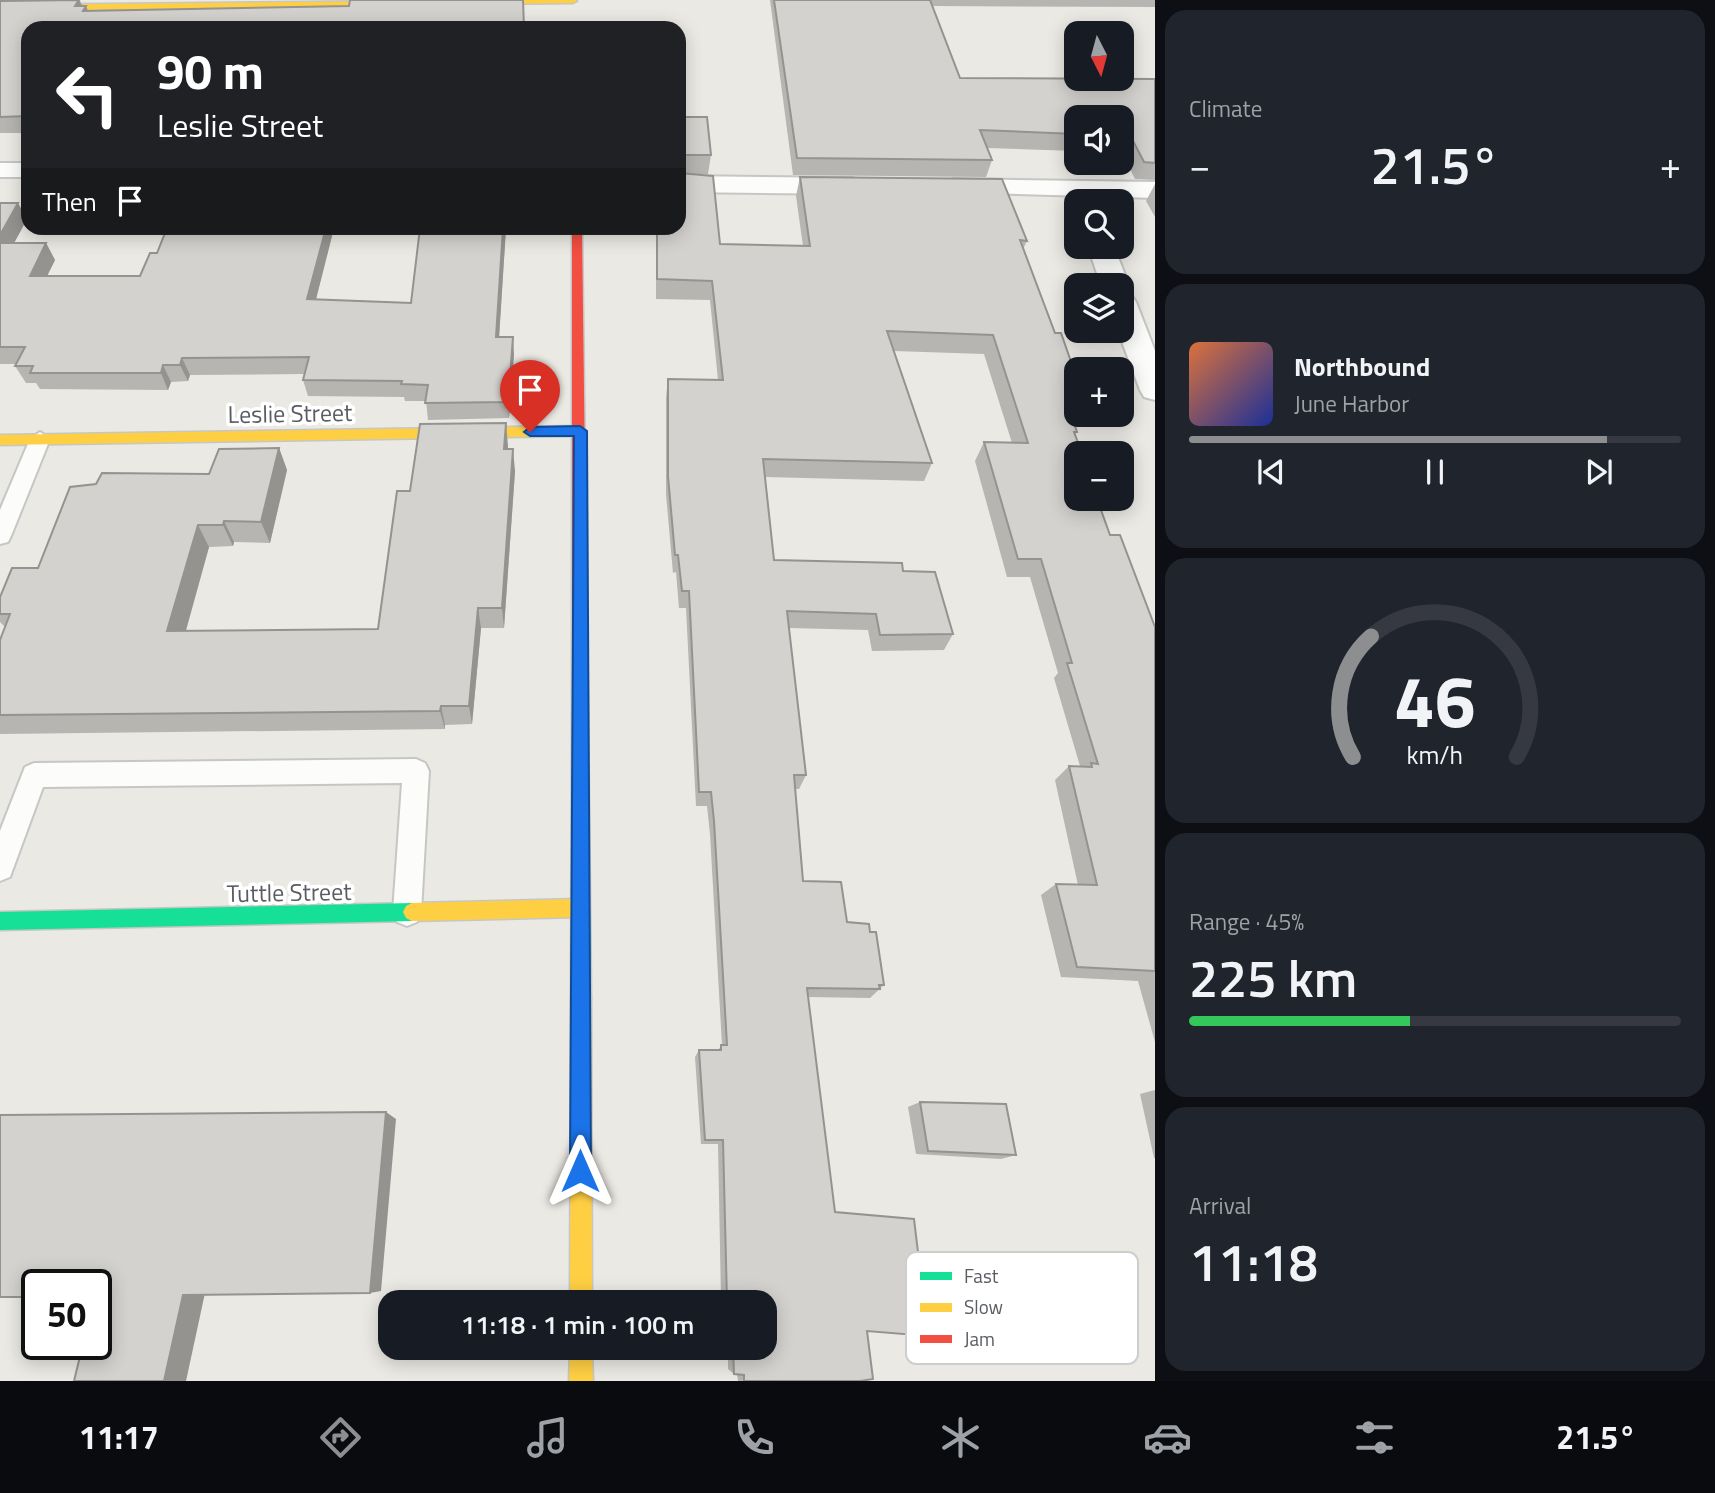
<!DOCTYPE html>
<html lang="en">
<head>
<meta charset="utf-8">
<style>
	body { margin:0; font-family:"Titillium Web",sans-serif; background:#20242c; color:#f1f3f6; height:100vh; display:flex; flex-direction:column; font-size:26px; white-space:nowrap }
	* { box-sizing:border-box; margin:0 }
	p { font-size:23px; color:#9ea1a6 }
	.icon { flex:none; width:38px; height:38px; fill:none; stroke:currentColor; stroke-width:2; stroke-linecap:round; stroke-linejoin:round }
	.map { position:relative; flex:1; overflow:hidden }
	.panel { display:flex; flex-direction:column; gap:10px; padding:10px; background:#0d0f14; width:560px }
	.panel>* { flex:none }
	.hud { position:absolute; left:21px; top:21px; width:665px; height:214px; border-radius:21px; box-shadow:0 4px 18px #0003; background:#202124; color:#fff; overflow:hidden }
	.needle { width:46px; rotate:174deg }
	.controls { position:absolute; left:1064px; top:21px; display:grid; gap:14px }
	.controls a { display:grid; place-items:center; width:70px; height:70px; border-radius:14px; background:#171b24; box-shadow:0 4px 18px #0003; font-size:35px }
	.speed { position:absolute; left:21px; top:1269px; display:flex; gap:14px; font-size:35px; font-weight:700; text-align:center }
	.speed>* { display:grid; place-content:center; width:91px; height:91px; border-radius:50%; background:#171b24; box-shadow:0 4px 18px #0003; line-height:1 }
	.speed .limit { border:4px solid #111; border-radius:10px; background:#fff; color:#111 }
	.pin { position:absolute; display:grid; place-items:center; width:60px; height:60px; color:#fff; margin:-72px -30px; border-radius:50% 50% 50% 0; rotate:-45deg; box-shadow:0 0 7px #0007 }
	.pin .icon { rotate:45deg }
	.me { position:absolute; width:77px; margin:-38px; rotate:0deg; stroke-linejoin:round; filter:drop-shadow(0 0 5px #0008) }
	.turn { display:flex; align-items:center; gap:24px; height:147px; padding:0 21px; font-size:32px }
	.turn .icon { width:91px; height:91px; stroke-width:2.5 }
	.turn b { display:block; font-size:49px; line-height:60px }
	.then { display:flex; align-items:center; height:66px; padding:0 21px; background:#0003; gap:14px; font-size:26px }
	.big { font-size:52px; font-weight:600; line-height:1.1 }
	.panel .card { flex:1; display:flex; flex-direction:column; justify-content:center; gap:10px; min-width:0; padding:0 24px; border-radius:21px; background:#20242c }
	.panel .dial { align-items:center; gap:0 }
	.dial svg { height:182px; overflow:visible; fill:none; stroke:#363941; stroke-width:7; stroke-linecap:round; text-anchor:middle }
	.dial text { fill:#f1f3f6; stroke:none }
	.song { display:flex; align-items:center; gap:21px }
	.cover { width:84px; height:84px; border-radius:10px; background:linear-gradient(135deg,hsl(20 70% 55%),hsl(230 70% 35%)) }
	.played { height:7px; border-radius:4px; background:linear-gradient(90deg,#8c8e8f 85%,#363941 85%) }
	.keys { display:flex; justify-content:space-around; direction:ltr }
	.heat { display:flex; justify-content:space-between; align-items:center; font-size:38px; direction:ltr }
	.charge { height:10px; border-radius:5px; background:linear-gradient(90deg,#34c759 45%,#363941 0) }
	.trip { position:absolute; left:378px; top:1290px; width:399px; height:70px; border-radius:21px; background:#171b24; box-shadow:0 4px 18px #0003; font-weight:600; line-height:70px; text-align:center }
	.menu { display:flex; height:112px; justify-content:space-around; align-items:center; background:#090b0e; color:#9ea1a6 }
	.menu .icon { width:49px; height:49px }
	.menu .current { color:#8c8e8f }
	.menu b { font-size:32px; color:#f1f3f6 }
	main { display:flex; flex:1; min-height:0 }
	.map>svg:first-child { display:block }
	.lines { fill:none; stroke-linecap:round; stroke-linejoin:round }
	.lane-casing { stroke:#c6c6c4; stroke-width:4 }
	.street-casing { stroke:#c6c6c4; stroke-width:4 }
	.fast-casing { stroke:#c6c7c5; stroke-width:3 }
	.slow-casing { stroke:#c6c7c5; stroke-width:3 }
	.jam-casing { stroke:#c6c7c5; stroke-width:3 }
	.lane { fill:#fcfcfb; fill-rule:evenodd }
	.street { fill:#fcfcfb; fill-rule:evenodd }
	.fast { fill:#16e098; fill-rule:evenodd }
	.slow { fill:#ffcf43; fill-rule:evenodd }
	.jam { fill:#f24e42; fill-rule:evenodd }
	.wall { fill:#b6b5b1 }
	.shaded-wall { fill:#949390 }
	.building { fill:#d4d2ce; stroke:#949390; stroke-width:2 }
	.route { fill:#1a73e8; stroke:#114b97; stroke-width:2 }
	.labels { text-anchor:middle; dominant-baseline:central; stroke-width:7; stroke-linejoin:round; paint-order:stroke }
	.street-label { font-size:24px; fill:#595d62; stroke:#fff }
	.key { fill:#fff; stroke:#cdced0; stroke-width:2 }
	.key-label { font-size:19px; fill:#595d62 }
</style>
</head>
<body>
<main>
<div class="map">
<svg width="1155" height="1381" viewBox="0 0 1155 1381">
	<rect width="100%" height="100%" fill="#eae9e3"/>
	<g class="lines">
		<g class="lane-casing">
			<g id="lane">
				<path d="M40 432 50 439 11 536 8 542 0 544V510L30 439Z"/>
				<path d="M416 759 425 763 429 771 421 912 417 922 407 926 397 922 393 912 402 783 43 787 10 877 0 881V831L25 767 34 763Z"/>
			</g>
		</g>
		<g class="street-casing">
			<g id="street">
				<rect x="0" y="163" width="28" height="14"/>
				<path d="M679 176 852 178 861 181 865 186 861 191 852 194 679 192Z"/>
				<path d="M954 179 1155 182V198L945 192 941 187 945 182Z"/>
				<path d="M1088 247H1114L1129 285 1125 291 1122 292V285H1101Z"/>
				<path d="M1122 293 1132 296 1136 302 1155 351V400L1144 397 1140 390 1118 331H1122Z"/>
			</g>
		</g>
		<g class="fast-casing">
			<g id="fast">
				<path d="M580 708 586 710 588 715 591 999 588 1006 581 1009 574 1006 571 999 572 715 574 710Z"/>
				<path d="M412 903 418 906 421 912 418 918 412 921 0 930V912Z"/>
			</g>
		</g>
		<g class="slow-casing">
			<g id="slow">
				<path d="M469 0H576L577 1 573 3 471 4 467 2Z"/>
				<path d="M403 1 404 3 400 5 0 11V5Z"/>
				<path d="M580 426 586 431 580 436 0 445V435Z"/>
				<path d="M579 899 585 902 588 908 585 914 579 917 412 921 406 918 403 912 406 906 412 903Z"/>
				<path d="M581 989 588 992 591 999 592 1302H570L571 999 574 992Z"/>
				<path d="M570 1348H592L593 1381H569Z"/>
			</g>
		</g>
		<g class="jam-casing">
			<path id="jam" d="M572 228H582L588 715 586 720 580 722 574 720 572 715Z"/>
		</g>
		<use href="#lane" class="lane"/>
		<use href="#street" class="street"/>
		<use href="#fast" class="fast"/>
		<use href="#slow" class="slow"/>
		<use href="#jam" class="jam"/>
	</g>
	<g class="wall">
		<path d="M80 0 82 6H86L88 11 349 6 523 0 28 28V133H0V1Z"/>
		<path d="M770 0H1155V7L932 6 960 78 1155 79V180L1135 179 1122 153V117H1076V151L987 148 992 160 986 177 793 175Z"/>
		<path d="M679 117 711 155 708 174H691L720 244 803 246 796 196 800 177 1027 241 1023 249 1076 415H1080L1074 423 1077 432 1075 435 1110 535 1155 627V1042L1138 981 1061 977 1041 895 1056 884 1078 885 1055 780 1069 766H1080L1054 678 1058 673 1030 577H1007L975 461 984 442 1012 443 984 354 894 351 932 463 924 481 765 477 774 560 903 571 953 634 944 650 872 651 868 630 789 628 806 775 799 789H795L803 881 847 922 870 932 884 985 870 998 808 997 835 1212 867 1331 860 1381H738L737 1374H734L728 1369V1348H765V1302H726V1301L721 1299 718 1144H701L695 1057 699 1050H718L722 1045 710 834 707 806H696L686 608H679L676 572 673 573 666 494V397L668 379 718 380 710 300 656 299V228H679Z"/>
		<path d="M1155 184V217L1146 201Z"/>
		<path d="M0 203 27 219 14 243H46L55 260 47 276H140L157 253 334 228 316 299 411 303 506 228 499 337 514 354 509 418 428 420 426 401H405L404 397 308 396 303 380 305 374 190 375 188 381 171 382 168 390 40 389 36 383H26L15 366 17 364H0Z"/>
		<path d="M508 446 507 449 515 471 504 628H481L472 724 445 725V729L0 734V640L5 627 0 622V597L38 568 209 474 279 448 287 470 270 543 234 542 233 546 209 547 186 631 378 629 410 491Z"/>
		<path d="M1155 1090V1158H1154L1140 1094Z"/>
		<path d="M920 1102 1016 1155 1001 1159 916 1154 908 1107Z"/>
	</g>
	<g class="shaded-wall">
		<path d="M79 0 84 10 86 6 92 22 75 6Z"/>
		<path d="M18 203 27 219 5 260 0 251V235Z"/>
		<path d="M326 228H334L312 315 307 299Z"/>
		<path d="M503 228H506L498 354 496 337Z"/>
		<path d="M46 243 55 260 39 292 30 276Z"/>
		<path d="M513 337 514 354 509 418 508 402Z"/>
		<path d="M182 358 190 375 188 381 180 365Z"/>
		<path d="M163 365 171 382 168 390 161 373Z"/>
		<path d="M1076 406V415H1080L1075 423 1059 426 1069 408Z"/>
		<path d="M506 423 508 446 506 471 504 449Z"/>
		<path d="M279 448 287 470 270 543 261 522Z"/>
		<path d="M513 449 515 471 504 628 502 608Z"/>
		<path d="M224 521 234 542 233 546 223 525Z"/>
		<path d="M198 525 209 547 180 651 167 631Z"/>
		<path d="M478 608 481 628 472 724 469 706Z"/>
		<path d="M441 706 445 725V729L440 711Z"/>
		<path d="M386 1112 396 1119 381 1291 370 1293Z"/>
		<path d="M205 1293 186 1381H164L183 1295Z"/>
	</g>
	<g class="building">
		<path d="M79 0 75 6H86L83 11 349 6 350 0H523L524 28H28V116L0 117V1Z"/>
		<path d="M774 0H930L960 78 1155 79V163L1144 162 1130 135H1122V117H1076V134L980 130 992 160 797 158Z"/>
		<path d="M679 117H707L711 155H679Z"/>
		<path d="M679 173 713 176 720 244 810 246 800 177 1002 179 1027 241 1020 240 1055 333H1061L1076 376V406L1069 408 1077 432H1074L1082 453H1076V499H1097L1110 535H1120L1155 627V971L1077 967 1056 884 1097 885 1069 766 1092 767 1091 763 1098 764 1067 663H1072L1041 559H1018L984 442 1028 443 993 335 887 331 932 463 763 459 774 560 902 563 903 571 935 572 953 634 880 635 876 614 787 611 806 775H794L803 881 841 882 847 922 869 924 870 932H876L884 985H879L880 989 807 988 835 1212 914 1219 928 1336 867 1331 873 1379 860 1381H744V1375L734 1374 733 1348H765V1302L727 1301 723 1140H705L699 1050H721V1045H727L714 821 711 792H699L689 591H682L678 555H675L668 476V379L723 380 712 281 657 279V228H679Z"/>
		<path d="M0 203H18L0 235Z"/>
		<path d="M167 228H326L307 299 411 303 420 228H503L496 337H513L508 402 425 403 428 385 401 384 402 381 303 380 309 357 182 358 180 365H163L161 373H30L33 366H15L25 347H0V243H46L30 276H140L150 253H157Z"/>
		<path d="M506 423 504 449H513L502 608H478L469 706H441L440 711 0 715V640L10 614H0V597L12 568H38L70 487 96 484 102 473 209 474 219 449 279 448 261 522 224 521 223 525H198L167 631 378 629 397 491H410L420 424Z"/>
		<path d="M920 1102 1006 1104 1016 1155 928 1151Z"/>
		<path d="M386 1112 370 1293 183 1295 164 1381H74L83 1344H96V1284H37V1297H0V1115Z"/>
	</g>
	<path class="route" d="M580 426 587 431 591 1171 588 1178 580 1181 573 1178 570 1171 574 436H530L524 432 530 427Z"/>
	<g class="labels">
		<g class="street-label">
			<text transform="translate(290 413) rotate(-1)">Leslie Street</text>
			<text transform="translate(289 892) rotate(-1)">Tuttle Street</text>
		</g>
	</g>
	<rect x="906" y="1252" width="232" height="112" rx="10" class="key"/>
	<rect x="920" y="1272" width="32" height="8" fill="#16e098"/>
	<rect x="920" y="1303" width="32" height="9" fill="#ffcf43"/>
	<rect x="920" y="1335" width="32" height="8" fill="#f24e42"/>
	<g class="key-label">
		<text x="964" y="1283">Fast</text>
		<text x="964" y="1314">Slow</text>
		<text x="964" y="1346">Jam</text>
	</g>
</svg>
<div class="controls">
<a><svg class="needle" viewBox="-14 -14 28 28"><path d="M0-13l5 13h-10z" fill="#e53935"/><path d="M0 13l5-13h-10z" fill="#9ea1a6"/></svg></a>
<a><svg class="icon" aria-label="sound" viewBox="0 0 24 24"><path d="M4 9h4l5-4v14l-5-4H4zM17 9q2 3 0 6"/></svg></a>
<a><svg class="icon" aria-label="search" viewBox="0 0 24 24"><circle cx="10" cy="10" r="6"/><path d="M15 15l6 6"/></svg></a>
<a><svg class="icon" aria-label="layers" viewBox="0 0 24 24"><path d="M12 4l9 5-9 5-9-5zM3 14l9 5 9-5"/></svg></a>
<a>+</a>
<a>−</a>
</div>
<div class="speed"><div class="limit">50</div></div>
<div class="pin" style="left:530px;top:432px;background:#d93025"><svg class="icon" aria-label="arrive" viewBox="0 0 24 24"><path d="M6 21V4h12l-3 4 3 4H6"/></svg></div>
<svg class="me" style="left:580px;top:1171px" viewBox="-20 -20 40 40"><path d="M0-17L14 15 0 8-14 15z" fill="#1a73e8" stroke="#fff" stroke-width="4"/></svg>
<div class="trip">11:18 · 1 min · 100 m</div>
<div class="hud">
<div class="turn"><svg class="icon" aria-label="left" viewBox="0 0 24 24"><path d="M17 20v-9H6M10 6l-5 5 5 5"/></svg><div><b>90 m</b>Leslie Street</div></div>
<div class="then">Then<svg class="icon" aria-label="arrive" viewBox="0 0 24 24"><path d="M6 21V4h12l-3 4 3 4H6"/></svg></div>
</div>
</div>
<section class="panel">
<div class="card"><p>Climate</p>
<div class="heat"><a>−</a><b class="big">21.5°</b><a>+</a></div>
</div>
<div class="card">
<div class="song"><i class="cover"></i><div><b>Northbound</b><p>June Harbor</p></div></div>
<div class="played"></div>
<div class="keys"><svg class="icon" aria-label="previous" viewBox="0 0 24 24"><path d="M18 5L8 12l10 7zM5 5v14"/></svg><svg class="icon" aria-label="pause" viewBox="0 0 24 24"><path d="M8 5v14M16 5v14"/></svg><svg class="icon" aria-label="next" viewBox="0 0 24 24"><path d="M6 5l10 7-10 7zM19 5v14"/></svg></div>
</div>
<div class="card dial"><svg viewBox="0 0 100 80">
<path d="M14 69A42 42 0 1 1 86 69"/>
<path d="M14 69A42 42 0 0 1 22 16" stroke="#8c8e8f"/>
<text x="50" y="56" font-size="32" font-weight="700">46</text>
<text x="50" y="72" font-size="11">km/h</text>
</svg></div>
<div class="card"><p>Range · 45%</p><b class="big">225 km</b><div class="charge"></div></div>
<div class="card"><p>Arrival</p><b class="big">11:18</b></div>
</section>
</main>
<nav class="menu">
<b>11:17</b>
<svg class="icon current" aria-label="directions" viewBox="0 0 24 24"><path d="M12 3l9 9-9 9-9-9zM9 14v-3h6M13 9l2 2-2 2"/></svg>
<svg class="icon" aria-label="music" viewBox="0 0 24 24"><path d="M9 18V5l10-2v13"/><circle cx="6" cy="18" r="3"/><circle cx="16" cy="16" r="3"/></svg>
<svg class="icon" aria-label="phone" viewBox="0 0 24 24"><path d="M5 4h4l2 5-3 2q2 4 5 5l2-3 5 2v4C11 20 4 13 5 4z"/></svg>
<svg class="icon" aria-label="climate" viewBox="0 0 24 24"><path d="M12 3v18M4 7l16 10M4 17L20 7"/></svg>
<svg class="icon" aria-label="car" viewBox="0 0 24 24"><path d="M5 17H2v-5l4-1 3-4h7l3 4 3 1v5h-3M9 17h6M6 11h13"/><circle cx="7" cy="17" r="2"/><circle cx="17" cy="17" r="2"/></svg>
<svg class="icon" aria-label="filters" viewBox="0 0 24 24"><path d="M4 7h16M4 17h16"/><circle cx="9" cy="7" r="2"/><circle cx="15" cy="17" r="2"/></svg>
<b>21.5°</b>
</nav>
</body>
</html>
